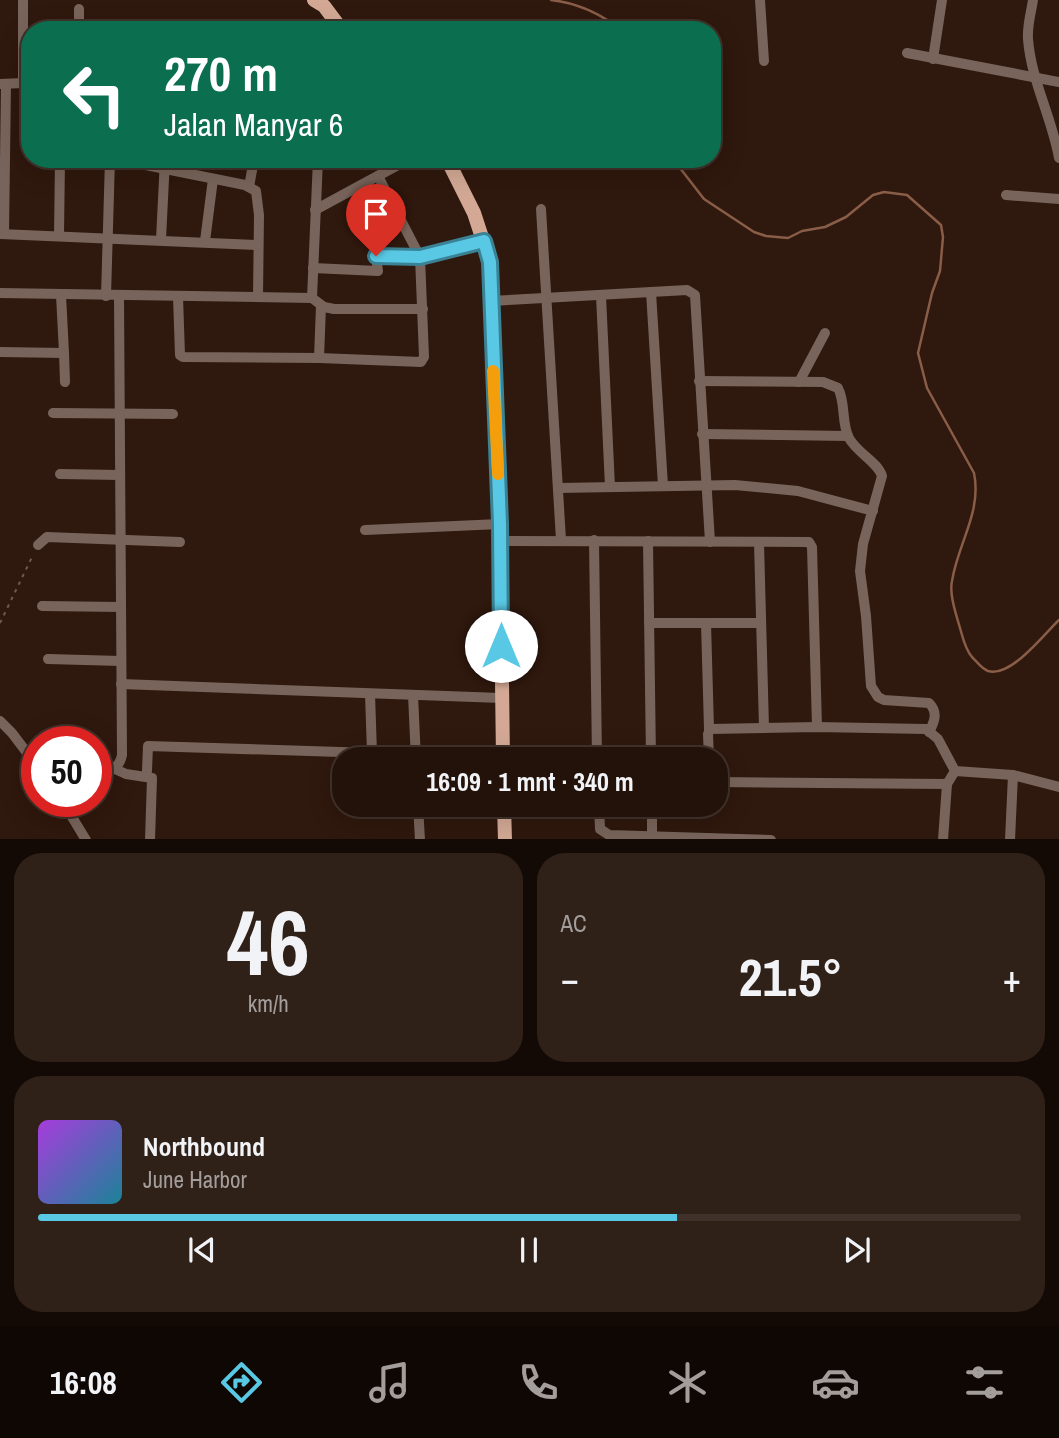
<!DOCTYPE html>
<html lang="id">
<head>
<meta charset="utf-8">
<style>
	body { margin:0; font-family:"Archivo Narrow",sans-serif; background:#2f2018; color:#f1f3f6; height:100vh; display:flex; flex-direction:column; font-size:26px; white-space:nowrap }
	* { box-sizing:border-box; margin:0 }
	p { font-size:23px; color:#a39e9c }
	.icon { flex:none; width:38px; height:38px; fill:none; stroke:currentColor; stroke-width:2; stroke-linecap:round; stroke-linejoin:round }
	.map { position:relative; height:839px; overflow:hidden }
	.details { display:flex; flex-direction:column; gap:14px; padding:14px; background:#130a06; flex:1 }
	.details>* { flex:none }
	.guide { position:absolute; left:21px; top:21px; width:700px; height:147px; border-radius:28px; box-shadow:0 7px 28px #0002,0 0 0 2px #40322b; background:#0b6e4f; color:#fff; overflow:hidden }
	.speed { position:absolute; left:21px; top:726px; display:flex; gap:14px; font-size:35px; font-weight:700; text-align:center }
	.speed>* { display:grid; place-content:center; width:91px; height:91px; border-radius:50%; background:#23120a; box-shadow:0 7px 28px #0002,0 0 0 2px #40322b; line-height:1 }
	.speed .limit { border:10px solid #d22; background:#fff; color:#111 }
	.pin { position:absolute; display:grid; place-items:center; width:60px; height:60px; color:#fff; margin:-72px -30px; border-radius:50% 50% 50% 0; rotate:-45deg; box-shadow:0 0 7px #0007 }
	.pin .icon { rotate:45deg }
	.me { position:absolute; width:77px; margin:-38px; rotate:0deg; stroke-linejoin:round; filter:drop-shadow(0 0 5px #0008) }
	.turn { display:flex; align-items:center; gap:24px; height:147px; padding:0 28px; font-size:32px }
	.turn .icon { width:91px; height:91px; stroke-width:2.5 }
	.turn b { display:block; font-size:49px; line-height:60px }
	.big { font-size:52px; font-weight:800; line-height:1.1 }
	.details .widget { flex:1; display:flex; flex-direction:column; justify-content:center; gap:10px; min-width:0; padding:0 24px; border-radius:28px; background:#2f2018 }
	.details .dial { align-items:center; gap:0 }
	.dial b { font-size:91px; line-height:1 }
	.song { display:flex; align-items:center; gap:21px }
	.cover { width:84px; height:84px; border-radius:10px; background:linear-gradient(135deg,hsl(280 70% 55%),hsl(190 70% 35%)) }
	.played { height:7px; border-radius:4px; background:linear-gradient(90deg,#59c8e4 65%,#40322b 65%) }
	.keys { display:flex; justify-content:space-around; direction:ltr }
	.heat { display:flex; justify-content:space-between; align-items:center; font-size:38px; direction:ltr }
	.details .tiles { flex:1; display:grid; gap:14px; grid-template-columns:1fr 1fr }
	.widget:last-child { grid-column:span 2 }
	.trip { position:absolute; left:332px; top:747px; width:396px; height:70px; border-radius:28px; background:#23120a; box-shadow:0 7px 28px #0002,0 0 0 2px #40322b; font-weight:800; line-height:70px; text-align:center }
	.dock { display:flex; height:112px; justify-content:space-around; align-items:center; background:#0e0704; color:#a39e9c }
	.dock .icon { width:49px; height:49px }
	.dock .current { color:#59c8e4 }
	.dock b { font-size:32px; color:#f1f3f6 }
	.map>svg:first-child { display:block }
	.lines { fill:none; stroke-linecap:round; stroke-linejoin:round }
	.stream { stroke:#895d47; stroke-width:2.5 }
	.path { stroke:#6f5950; stroke-width:2; stroke-dasharray:3.5 5; stroke-linecap:butt }
	.minor { stroke:#78645a; stroke-width:10 }
	.major { stroke:#d3a995; stroke-width:14 }
	.route-casing { stroke:#3a8294; stroke-width:18 }
	.route { stroke:#59c8e4; stroke-width:12 }
	.slow { stroke:#f59e0b; stroke-width:12 }
</style>
</head>
<body>
<div class="map">
<svg width="1059" height="840" viewBox="0 0 1059 840">
	<rect width="100%" height="100%" fill="#2f180d"/>
	<g class="lines">
		<g class="stream">
			<path d="M551 0C577 3 600 13 621 30"/>
			<path d="M673 159 704 199 754 232 766 236 788 238 802 231 825 227 846 217 873 195 884 192 907 195 941 225 943 237 940 271 932 293 918 353 927 388 974 473C982 512 958 543 952 581 949 594 956 614 960 628 963 638 965 649 972 657 977 662 982 669 988 671 1011 678 1044 634 1059 620"/>
		</g>
		<path class="path" d="M0 623 33 555"/>
		<g class="minor">
			<path d="M760 0 764 61"/>
			<path d="M1033 0C1031 13 1027 26 1028 39 1031 80 1052 118 1059 158"/>
			<path d="M79 30V9"/>
			<path d="M907 53 1059 82"/>
			<path d="M933 59 942 0"/>
			<path d="M0 84 23 83V0"/>
			<path d="M116 159 245 185 256 191 259 215 258 297"/>
			<path d="M451 166 521 159"/>
			<path d="M249 187 254 159"/>
			<path d="M1006 195 1059 199"/>
			<path d="M541 209 561 540"/>
			<path d="M315 210 409 159"/>
			<path d="M0 234 258 245"/>
			<path d="M4 234 6 84"/>
			<path d="M59 235 60 159"/>
			<path d="M161 239 165 159"/>
			<path d="M205 241 213 179"/>
			<path d="M313 268 378 271 376 256 420 257 484 241"/>
			<path d="M651 292 663 486"/>
			<path d="M0 293 312 298 318 159"/>
			<path d="M106 296 110 159"/>
			<path d="M178 296 180 355 183 357 319 358 421 362 424 357 420 257 378 176"/>
			<path d="M601 296 610 487"/>
			<path d="M312 298 324 307 334 309H423"/>
			<path d="M490 301 687 290 695 295 710 542"/>
			<path d="M0 352 64 353 61 295"/>
			<path d="M64 353 65 382"/>
			<path d="M319 358 321 306"/>
			<path d="M699 381 823 382 838 388C846 403 841 423 849 438 857 453 878 462 882 476L863 544 860 571 866 616 871 686 878 697 884 700 929 703C938 712 935 721 929 732"/>
			<path d="M799 382 825 333"/>
			<path d="M53 413 173 414"/>
			<path d="M702 434 848 436"/>
			<path d="M60 474 120 475"/>
			<path d="M558 488 735 485 798 491 873 511"/>
			<path d="M365 530 500 524"/>
			<path d="M594 540 597 760"/>
			<path d="M500 541 809 542 812 547 817 727"/>
			<path d="M648 541 651 760"/>
			<path d="M759 543 764 728"/>
			<path d="M38 545 47 537 180 542"/>
			<path d="M42 606 121 607"/>
			<path d="M649 623H761"/>
			<path d="M706 623 709 729"/>
			<path d="M48 659 121 661"/>
			<path d="M121 684 501 698"/>
			<path d="M413 695 416 760"/>
			<path d="M0 721 12 733 37 766"/>
			<path d="M709 760 708 734 710 729 817 727 926 729 938 739 955 771 947 784 943 840"/>
			<path d="M115 769 126 774 152 778 150 840"/>
			<path d="M147 771 148 746 372 753 370 694"/>
			<path d="M955 771 1013 775 1059 787"/>
			<path d="M96 772C110 770 119 770 122 755L119 296"/>
			<path d="M716 782 947 784"/>
			<path d="M63 802 86 840"/>
			<path d="M418 805 420 840"/>
			<path d="M599 805 600 829 609 835 771 840"/>
			<path d="M652 805V837"/>
			<path d="M1010 840 1013 775"/>
		</g>
		<g class="major">
			<path d="M314 0 324 6 342 30"/>
			<path d="M447 159 474 213 490 262 500 524 503 760"/>
			<path d="M504 805 505 840"/>
		</g>
	</g>
	<g class="lines">
		<g class="route-casing">
			<path id="route" d="M376 256 420 257 484 241 490 262 500 524 501 646"/>
		</g>
		<use href="#route" class="route"/>
		<path class="slow" d="M493 371 498 474"/>
	</g>
</svg>
<div class="speed"><div class="limit">50</div></div>
<div class="pin" style="left:376px;top:256px;background:#d93025"><svg class="icon" aria-label="arrive" viewBox="0 0 24 24"><path d="M6 21V4h12l-3 4 3 4H6"/></svg></div>
<svg class="me" style="left:501px;top:646px" viewBox="-20 -20 40 40"><circle r="19" fill="#fff"/><path d="M0-13L10 11 0 6-10 11z" fill="#59c8e4"/></svg>
<div class="trip">16:09 · 1 mnt · 340 m</div>
<div class="guide">
<div class="turn"><svg class="icon" aria-label="left" viewBox="0 0 24 24"><path d="M17 20v-9H6M10 6l-5 5 5 5"/></svg><div><b>270 m</b>Jalan Manyar 6</div></div>
</div>
</div>
<section class="details">
<div class="tiles">
<div class="widget dial"><b>46</b><p>km/h</p></div>
<div class="widget"><p>AC</p>
<div class="heat"><a>−</a><b class="big">21.5°</b><a>+</a></div>
</div>
<div class="widget">
<div class="song"><i class="cover"></i><div><b>Northbound</b><p>June Harbor</p></div></div>
<div class="played"></div>
<div class="keys"><svg class="icon" aria-label="previous" viewBox="0 0 24 24"><path d="M18 5L8 12l10 7zM5 5v14"/></svg><svg class="icon" aria-label="pause" viewBox="0 0 24 24"><path d="M8 5v14M16 5v14"/></svg><svg class="icon" aria-label="next" viewBox="0 0 24 24"><path d="M6 5l10 7-10 7zM19 5v14"/></svg></div>
</div>
</div>
</section>
<nav class="dock">
<b>16:08</b>
<svg class="icon current" aria-label="directions" viewBox="0 0 24 24"><path d="M12 3l9 9-9 9-9-9zM9 14v-3h6M13 9l2 2-2 2"/></svg>
<svg class="icon" aria-label="music" viewBox="0 0 24 24"><path d="M9 18V5l10-2v13"/><circle cx="6" cy="18" r="3"/><circle cx="16" cy="16" r="3"/></svg>
<svg class="icon" aria-label="phone" viewBox="0 0 24 24"><path d="M5 4h4l2 5-3 2q2 4 5 5l2-3 5 2v4C11 20 4 13 5 4z"/></svg>
<svg class="icon" aria-label="climate" viewBox="0 0 24 24"><path d="M12 3v18M4 7l16 10M4 17L20 7"/></svg>
<svg class="icon" aria-label="car" viewBox="0 0 24 24"><path d="M5 17H2v-5l4-1 3-4h7l3 4 3 1v5h-3M9 17h6M6 11h13"/><circle cx="7" cy="17" r="2"/><circle cx="17" cy="17" r="2"/></svg>
<svg class="icon" aria-label="filters" viewBox="0 0 24 24"><path d="M4 7h16M4 17h16"/><circle cx="9" cy="7" r="2"/><circle cx="15" cy="17" r="2"/></svg>
</nav>
</body>
</html>
